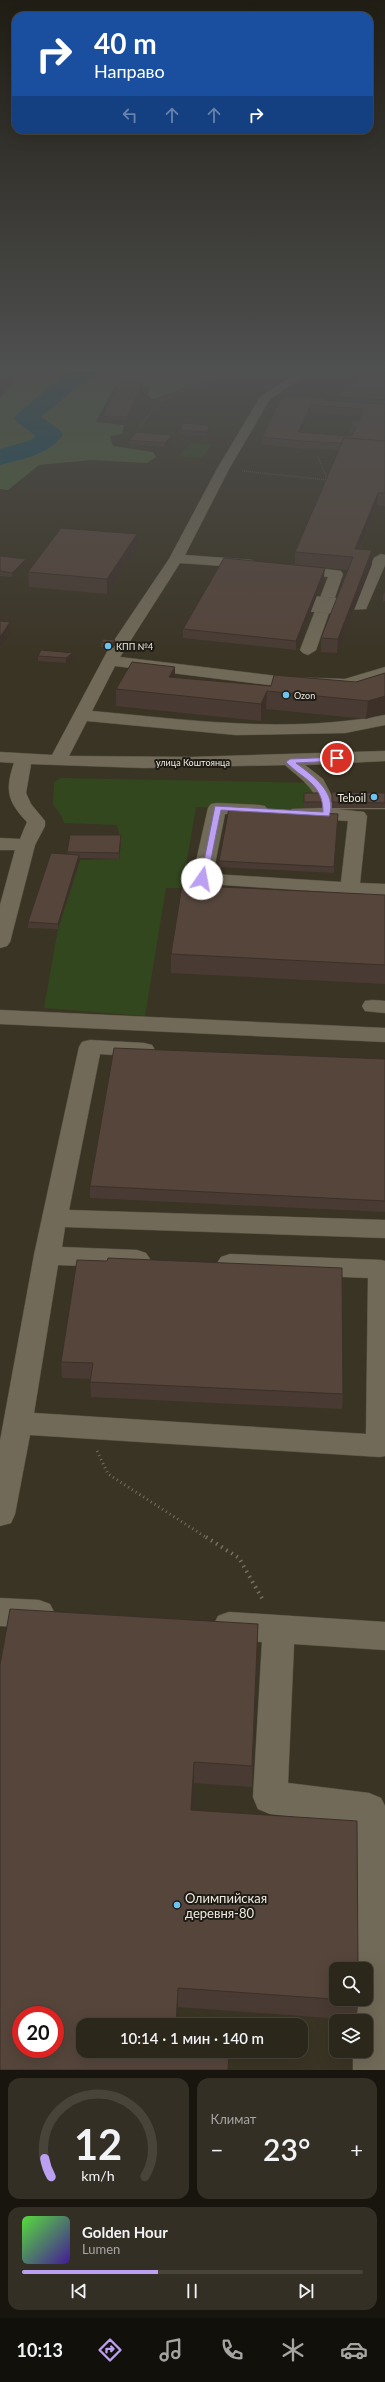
<!DOCTYPE html>
<html lang="ru">
<head>
<meta charset="utf-8">
<style>
	body { margin:0; font-family:Lato,sans-serif; background:#342f24; color:#f1f3f6; height:100vh; display:flex; flex-direction:column; font-size:15px; white-space:nowrap }
	* { box-sizing:border-box; margin:0 }
	p { font-size:13px; color:#a6a5a3 }
	.icon { flex:none; width:22px; height:22px; fill:none; stroke:currentColor; stroke-width:2; stroke-linecap:round; stroke-linejoin:round }
	.map { position:relative; height:2070px; overflow:hidden }
	.details { display:flex; flex-direction:column; gap:8px; padding:8px; background:#18150f; flex:1 }
	.details>* { flex:none }
	.banner { position:absolute; left:12px; top:12px; width:361px; height:122px; border-radius:12px; box-shadow:0 4px 16px #0002,0 0 0 1px #48443a; background:#1a4fa0; color:#fff; overflow:hidden }
	.fabs { position:absolute; left:329px; top:1962px; display:grid; gap:8px }
	.fabs a { display:grid; place-items:center; width:44px; height:44px; border-radius:8px; background:#2c271b; box-shadow:0 4px 16px #0002,0 0 0 1px #48443a; font-size:20px }
	.speed { position:absolute; left:12px; top:2006px; display:flex; gap:8px; font-size:20px; font-weight:700; text-align:center }
	.speed>* { display:grid; place-content:center; width:52px; height:52px; border-radius:50%; background:#2c271b; box-shadow:0 4px 16px #0002,0 0 0 1px #48443a; line-height:1 }
	.speed .limit { border:6px solid #d22; background:#fff; color:#111 }
	.pin { position:absolute; display:grid; place-items:center; width:34px; height:34px; color:#fff; margin:-17px; border:2px solid #fff; border-radius:50%; box-shadow:0 1px 4px #0007 }
	.me { position:absolute; width:44px; margin:-22px; rotate:12deg; stroke-linejoin:round; filter:drop-shadow(0 0 3px #0008) }
	.turn { display:flex; align-items:center; gap:14px; height:84px; padding:0 16px; font-size:18px }
	.turn .icon { width:52px; height:52px; stroke-width:2.5 }
	.turn b { display:block; font-size:28px; line-height:34px }
	.lanes { display:flex; align-items:center; height:38px; padding:0 16px; background:#0003; justify-content:center; gap:20px; direction:ltr }
	.lanes .off { opacity:.35 }
	.big { font-size:30px; font-weight:600; line-height:1.1 }
	.details .tile { flex:1; display:flex; flex-direction:column; justify-content:center; gap:6px; min-width:0; padding:0 14px; border-radius:12px; background:#342f24 }
	.details .dial { align-items:center; gap:0 }
	.dial svg { height:104px; overflow:visible; fill:none; stroke:#48443a; stroke-width:7; stroke-linecap:round; text-anchor:middle }
	.dial text { fill:#f1f3f6; stroke:none }
	.song { display:flex; align-items:center; gap:12px }
	.cover { width:48px; height:48px; border-radius:6px; background:linear-gradient(135deg,hsl(110 70% 55%),hsl(260 70% 35%)) }
	.played { height:4px; border-radius:2px; background:linear-gradient(90deg,#bca0f2 40%,#48443a 40%) }
	.keys { display:flex; justify-content:space-around; direction:ltr }
	.heat { display:flex; justify-content:space-between; align-items:center; font-size:22px; direction:ltr }
	.details .tiles { flex:1; display:grid; gap:8px; grid-template-columns:1fr 1fr }
	.tile:last-child { grid-column:span 2 }
	.trip { position:absolute; left:76px; top:2018px; width:232px; height:40px; border-radius:12px; background:#2c271b; box-shadow:0 4px 16px #0002,0 0 0 1px #48443a; font-weight:600; line-height:40px; text-align:center }
	.tab-bar { display:flex; height:64px; justify-content:space-around; align-items:center; background:#12100b; color:#a6a5a3 }
	.tab-bar .icon { width:28px; height:28px }
	.tab-bar .current { color:#bca0f2 }
	.tab-bar b { font-size:18px; color:#f1f3f6 }
	.map>svg:first-child { display:block }
	.green { fill:#33471f }
	.forest { fill:#4c6237 }
	.lines { fill:none; stroke-linecap:round; stroke-linejoin:round }
	.river { fill:#0a4f63; fill-rule:evenodd }
	.minor-casing { stroke:#575143; stroke-width:1 }
	.path-far2 { stroke:#757062; stroke-width:1.5; stroke-dasharray:0.5 1.5; stroke-linecap:butt }
	.path-far1 { stroke:#757062; stroke-width:3; stroke-dasharray:1 3.5; stroke-linecap:butt }
	.path { stroke:#757062; stroke-width:4; stroke-dasharray:1.5 4.5; stroke-linecap:butt }
	.minor { fill:#716a58; fill-rule:evenodd }
	.minor-bridge-casing { stroke:#575143; stroke-width:16; stroke-linecap:butt }
	.minor-bridge { stroke:#716a58; stroke-width:16 }
	.wall { fill:#493b33; fill-rule:evenodd }
	.shaded-wall { fill:#3c3029 }
	.building { fill:#55453b; stroke:#3c3029; fill-rule:evenodd }
	.route { fill:#bca0f2; stroke:#7a689d }
	.poi-dot { fill:#6ac3f1; stroke:#1f1c15; stroke-width:1.5 }
	.labels { text-anchor:middle; dominant-baseline:central; stroke-width:4; stroke-linejoin:round; paint-order:stroke }
	.far-poi-label { font-size:9px; fill:#efebe1; stroke:#1f1c15; text-anchor:start }
	.far-street-label { font-size:9px; fill:#efebe1; stroke:#1f1c15 }
	.poi-label { font-size:11px; fill:#efebe1; stroke:#1f1c15; text-anchor:end }
	.near-poi-label { font-size:13px; fill:#efebe1; stroke:#1f1c15; text-anchor:start }
</style>
</head>
<body>
<div class="map">
<svg width="385" height="2070" viewBox="0 0 385 2070">
	<rect width="100%" height="100%" fill="#3a3424"/>
	<g class="green">
		<path d="M190 443 212 445 202 458 179 456Z"/>
		<path d="M61 778 317 783 327 814 196 807 182 888H166L145 1016 44 1008 58 929 80 860 119 859 121 841 117 825 64 823 62 817 53 804 54 782Z"/>
	</g>
	<path class="forest" d="M22 373H232L152 399 147 395 150 387 115 386 96 422 124 425 122 434 110 436 113 446 153 452 156 457 147 463 92 460 39 465 8 490 0 489V398Z"/>
	<g class="lines">
		<path class="river" d="M67 373H99L96 378 84 381 41 417 60 430 63 435C49 455 22 459 0 465V449L31 440 36 436 18 423 14 418 18 413Z"/>
		<g class="minor-casing">
			<g id="minor">
				<path d="M297 373H309L270 399 229 469 185 555 252 560 259 564 252 568 180 563 120 657 285 677 345 679 385 667V677L346 689 285 687 115 666 92 711C190 720 288 734 385 715V725L345 733 236 735 87 721 69 756 192 757 385 751V761L305 765 323 779 333 798 385 799V809H336L364 812 367 816 360 883 385 884V896L195 883 192 879 208 808 211 804 217 803 259 805 265 806 268 810 265 814H225L213 874 341 882 348 821 292 817 289 813 292 809 318 808C318 789 298 777 285 765L144 768 31 764 26 793 31 804 45 821V826L35 845 10 942 7 946 0 948V905L15 850H0V838L20 839 27 822C7 801 5 790 14 763L0 762V752L52 755 109 648 169 559 217 469 260 397Z"/>
				<path d="M381 554 385 555V565L366 609 338 610 331 607 316 650 308 655 303 653 300 650 328 577 289 572 287 569 289 566 294 565 341 571 343 574 333 603 355 602 374 558Z"/>
				<path d="M373 1000 385 1001V1013L365 1011 362 1006 365 1001Z"/>
				<path d="M0 1010 385 1028V1042L0 1024Z"/>
				<path d="M90 1040 144 1043 152 1045 155 1050 152 1055 144 1057 100 1054 69 1210 385 1220V1238L65 1227 62 1247 137 1250 146 1253 150 1259 146 1265 137 1268 58 1265 34 1413 366 1434 368 1278 230 1272 221 1269 217 1263 221 1257 230 1254 381 1260 385 1261V1456L380 1457 30 1435 15 1514 11 1523 0 1526V1441L34 1255 79 1047 82 1042Z"/>
				<path d="M0 1598 39 1600 50 1604 55 1614 50 1624 39 1628 0 1626Z"/>
				<path d="M229 1612 385 1622V1650L294 1644 288 1783 369 1793 381 1798 385 1806V2070H353V2051H366V2021H353V1999H366V1969H353L352 1824 270 1814 258 1809 253 1797 262 1642 229 1640 218 1636 213 1626 218 1616Z"/>
			</g>
		</g>
		<g class="path-far2">
			<path d="M140 427 157 403 177 393 241 373"/>
			<path d="M242 471 328 480 317 455"/>
		</g>
		<path class="path-far1" d="M97 1451 108 1474 207 1538"/>
		<path class="path" d="M206 1537 239 1558 264 1602"/>
		<use href="#minor" class="minor"/>
		<g class="minor-bridge-casing">
			<path id="minor-bridge" d="M313 604 338 606"/>
		</g>
		<use href="#minor-bridge" class="minor-bridge"/>
	</g>
	<g class="wall">
		<path d="M385 373V506L377 505 360 549 372 550V564L337 653 321 652V638L348 570 303 566 324 577 296 650 183 638V629L295 565V552L339 450 302 449 261 444 262 437 282 397 338 401V397ZM311 413 361 416 359 421 351 427 350 434H353L352 436 301 432Z"/>
		<path d="M142 388 127 421 103 420V416Z"/>
		<path d="M210 425V429L207 436 180 434V430Z"/>
		<path d="M172 435V439L165 447 129 444V440Z"/>
		<path d="M137 549 107 594 29 587 28 572Z"/>
		<path d="M0 556 26 559V563L12 577 0 576Z"/>
		<path d="M385 592V601H383V596Z"/>
		<path d="M115 640V645L113 648 101 647V642Z"/>
		<path d="M73 653 74 658 66 663 38 661V656Z"/>
		<path d="M175 667V677L271 686 356 682 385 673 366 719 266 709 261 721 116 706V689Z"/>
		<path d="M332 792 385 793V808H332Z"/>
		<path d="M304 793 322 802V808L304 807Z"/>
		<path d="M338 814 334 873 219 867V861Z"/>
		<path d="M121 835V841L119 859 80 858V860L58 929 28 928V922L67 854V852Z"/>
		<path d="M385 895V984L171 973V954Z"/>
		<path d="M385 1059V1212L90 1198V1186Z"/>
		<path d="M107 1261 343 1394 342 1409 91 1397 90 1379 62 1378 61 1362Z"/>
		<path d="M258 1624 252 1787 194 1783 192 1810 359 2001 356 2020 178 2007 0 2070Z"/>
	</g>
	<g class="shaded-wall">
		<path d="M142 384V388L127 421V417Z"/>
		<path d="M311 405V413L298 440V432Z"/>
		<path d="M210 425V429L207 436V432Z"/>
		<path d="M172 435V439L165 447V443Z"/>
		<path d="M378 493 377 505 354 562 355 549Z"/>
		<path d="M137 534V549L107 594V579Z"/>
		<path d="M372 550V564L337 653 338 639Z"/>
		<path d="M26 559V563L12 577V573Z"/>
		<path d="M325 568 324 577 296 650V641Z"/>
		<path d="M10 622 11 631 0 647V637Z"/>
		<path d="M115 640V645L113 648V643Z"/>
		<path d="M73 653 74 658 66 663V658Z"/>
		<path d="M175 667V684L169 677Z"/>
		<path d="M267 691 266 709 261 721V704Z"/>
		<path d="M385 696V713L366 719 368 701Z"/>
		<path d="M121 835V841L119 859V853Z"/>
		<path d="M79 855 80 860 58 929V924Z"/>
		<path d="M194 1762V1783L191 1830V1810Z"/>
		<path d="M178 1988V2007L177 2025H176Z"/>
	</g>
	<g class="building">
		<path d="M366 373H385V400L338 397 353 381Z"/>
		<path d="M119 383 142 384 127 417 103 416Z"/>
		<path d="M282 397 323 398 322 400 385 404V441L344 438 342 443 302 441 262 437ZM311 405 363 409 359 421H353L352 423 351 427H356L352 436 298 432Z"/>
		<path d="M183 423 210 425 207 432 180 430Z"/>
		<path d="M136 432 172 435 165 443 129 440Z"/>
		<path d="M344 438 385 441V493H378L355 549 372 550 338 639 321 638 353 557 295 552Z"/>
		<path d="M61 528 137 534 107 579 28 572Z"/>
		<path d="M0 556 26 559 12 573 0 571Z"/>
		<path d="M224 558 325 568 296 641 183 629Z"/>
		<path d="M0 621 10 622 0 637Z"/>
		<path d="M103 639 115 640 113 643 101 642Z"/>
		<path d="M41 650 73 653 66 658 38 656Z"/>
		<path d="M132 662 175 667 169 677 271 686 274 675 356 682 385 673V696L368 701 267 691 261 704 116 689Z"/>
		<path d="M332 792 385 793V803L332 802Z"/>
		<path d="M304 793H321L322 802H304Z"/>
		<path d="M229 808 338 814 334 867 219 861Z"/>
		<path d="M70 835H121L119 853 67 852Z"/>
		<path d="M51 853 79 855 58 924 28 922Z"/>
		<path d="M182 885 385 895V965L171 954Z"/>
		<path d="M114 1048 385 1059V1201L90 1186Z"/>
		<path d="M108 1258 342 1268 343 1394 90 1382 93 1363 61 1362 77 1260 107 1261Z"/>
		<path d="M10 1609 258 1624 252 1766 194 1762 191 1810 357 1821 358 1969H336V1999H359V2001L178 1988 176 2025H83V2051H229L228 2070H0V1665ZM21 2015H55V2049H21Z"/>
	</g>
	<linearGradient id="sky" x2="0" y2="1"><stop stop-color="#201d14"/><stop offset="0.56" stop-color="#4f5050"/><stop offset="1" stop-color="#4f5050" stop-opacity="0"/></linearGradient>
	<rect width="385" height="662" fill="url(#sky)"/>
	<path class="route" d="M339 757 340 758 337 761 296 763C312 775 338 793 329 816L221 810 207 879 200 881 215 806 323 812C323 783 302 779 286 762L290 759Z"/>
	<g class="poi-dot">
		<circle cx="108" cy="646" r="4"/>
		<circle cx="286" cy="695" r="4"/>
		<circle cx="374" cy="797" r="4"/>
		<circle cx="177" cy="1905" r="4"/>
	</g>
	<g class="labels">
		<g class="far-poi-label">
			<text x="116" y="646">КПП №4</text>
			<text x="294" y="695">Ozon</text>
		</g>
		<g class="far-street-label">
			<text x="193" y="762">улица Коштоянца</text>
		</g>
		<g class="poi-label">
			<text x="366" y="797">Teboil</text>
		</g>
		<g class="near-poi-label">
			<text x="185" y="1898">Олимпийская<tspan x="185" dy="15">деревня-80</tspan></text>
		</g>
	</g>
</svg>
<div class="fabs">
<a><svg class="icon" aria-label="search" viewBox="0 0 24 24"><circle cx="10" cy="10" r="6"/><path d="M15 15l6 6"/></svg></a>
<a><svg class="icon" aria-label="layers" viewBox="0 0 24 24"><path d="M12 4l9 5-9 5-9-5zM3 14l9 5 9-5"/></svg></a>
</div>
<div class="speed"><div class="limit">20</div></div>
<div class="pin" style="left:337px;top:758px;background:#d93025"><svg class="icon" aria-label="arrive" viewBox="0 0 24 24"><path d="M6 21V4h12l-3 4 3 4H6"/></svg></div>
<svg class="me" style="left:202px;top:879px" viewBox="-20 -20 40 40"><circle r="19" fill="#fff"/><path d="M0-13L10 11 0 6-10 11z" fill="#bca0f2"/></svg>
<div class="trip">10:14 · 1 мин · 140 m</div>
<div class="banner">
<div class="turn"><svg class="icon" aria-label="right" viewBox="0 0 24 24"><path d="M7 20v-9h11M14 6l5 5-5 5"/></svg><div><b>40 m</b>Направо</div></div>
<div class="lanes"><svg class="icon off" aria-label="left" viewBox="0 0 24 24"><path d="M17 20v-9H6M10 6l-5 5 5 5"/></svg><svg class="icon off" aria-label="ahead" viewBox="0 0 24 24"><path d="M12 20V5M6 11l6-6 6 6"/></svg><svg class="icon off" aria-label="ahead" viewBox="0 0 24 24"><path d="M12 20V5M6 11l6-6 6 6"/></svg><svg class="icon" aria-label="right" viewBox="0 0 24 24"><path d="M7 20v-9h11M14 6l5 5-5 5"/></svg></div>
</div>
</div>
<section class="details">
<div class="tiles">
<div class="tile dial"><svg viewBox="0 0 100 80">
<path d="M14 69A42 42 0 1 1 86 69"/>
<path d="M14 69A42 42 0 0 1 9 55" stroke="#bca0f2"/>
<text x="50" y="56" font-size="32" font-weight="700">12</text>
<text x="50" y="72" font-size="11">km/h</text>
</svg></div>
<div class="tile"><p>Климат</p>
<div class="heat"><a>−</a><b class="big">23°</b><a>+</a></div>
</div>
<div class="tile">
<div class="song"><i class="cover"></i><div><b>Golden Hour</b><p>Lumen</p></div></div>
<div class="played"></div>
<div class="keys"><svg class="icon" aria-label="previous" viewBox="0 0 24 24"><path d="M18 5L8 12l10 7zM5 5v14"/></svg><svg class="icon" aria-label="pause" viewBox="0 0 24 24"><path d="M8 5v14M16 5v14"/></svg><svg class="icon" aria-label="next" viewBox="0 0 24 24"><path d="M6 5l10 7-10 7zM19 5v14"/></svg></div>
</div>
</div>
</section>
<nav class="tab-bar">
<b>10:13</b>
<svg class="icon current" aria-label="directions" viewBox="0 0 24 24"><path d="M12 3l9 9-9 9-9-9zM9 14v-3h6M13 9l2 2-2 2"/></svg>
<svg class="icon" aria-label="music" viewBox="0 0 24 24"><path d="M9 18V5l10-2v13"/><circle cx="6" cy="18" r="3"/><circle cx="16" cy="16" r="3"/></svg>
<svg class="icon" aria-label="phone" viewBox="0 0 24 24"><path d="M5 4h4l2 5-3 2q2 4 5 5l2-3 5 2v4C11 20 4 13 5 4z"/></svg>
<svg class="icon" aria-label="climate" viewBox="0 0 24 24"><path d="M12 3v18M4 7l16 10M4 17L20 7"/></svg>
<svg class="icon" aria-label="car" viewBox="0 0 24 24"><path d="M5 17H2v-5l4-1 3-4h7l3 4 3 1v5h-3M9 17h6M6 11h13"/><circle cx="7" cy="17" r="2"/><circle cx="17" cy="17" r="2"/></svg>
</nav>
</body>
</html>
